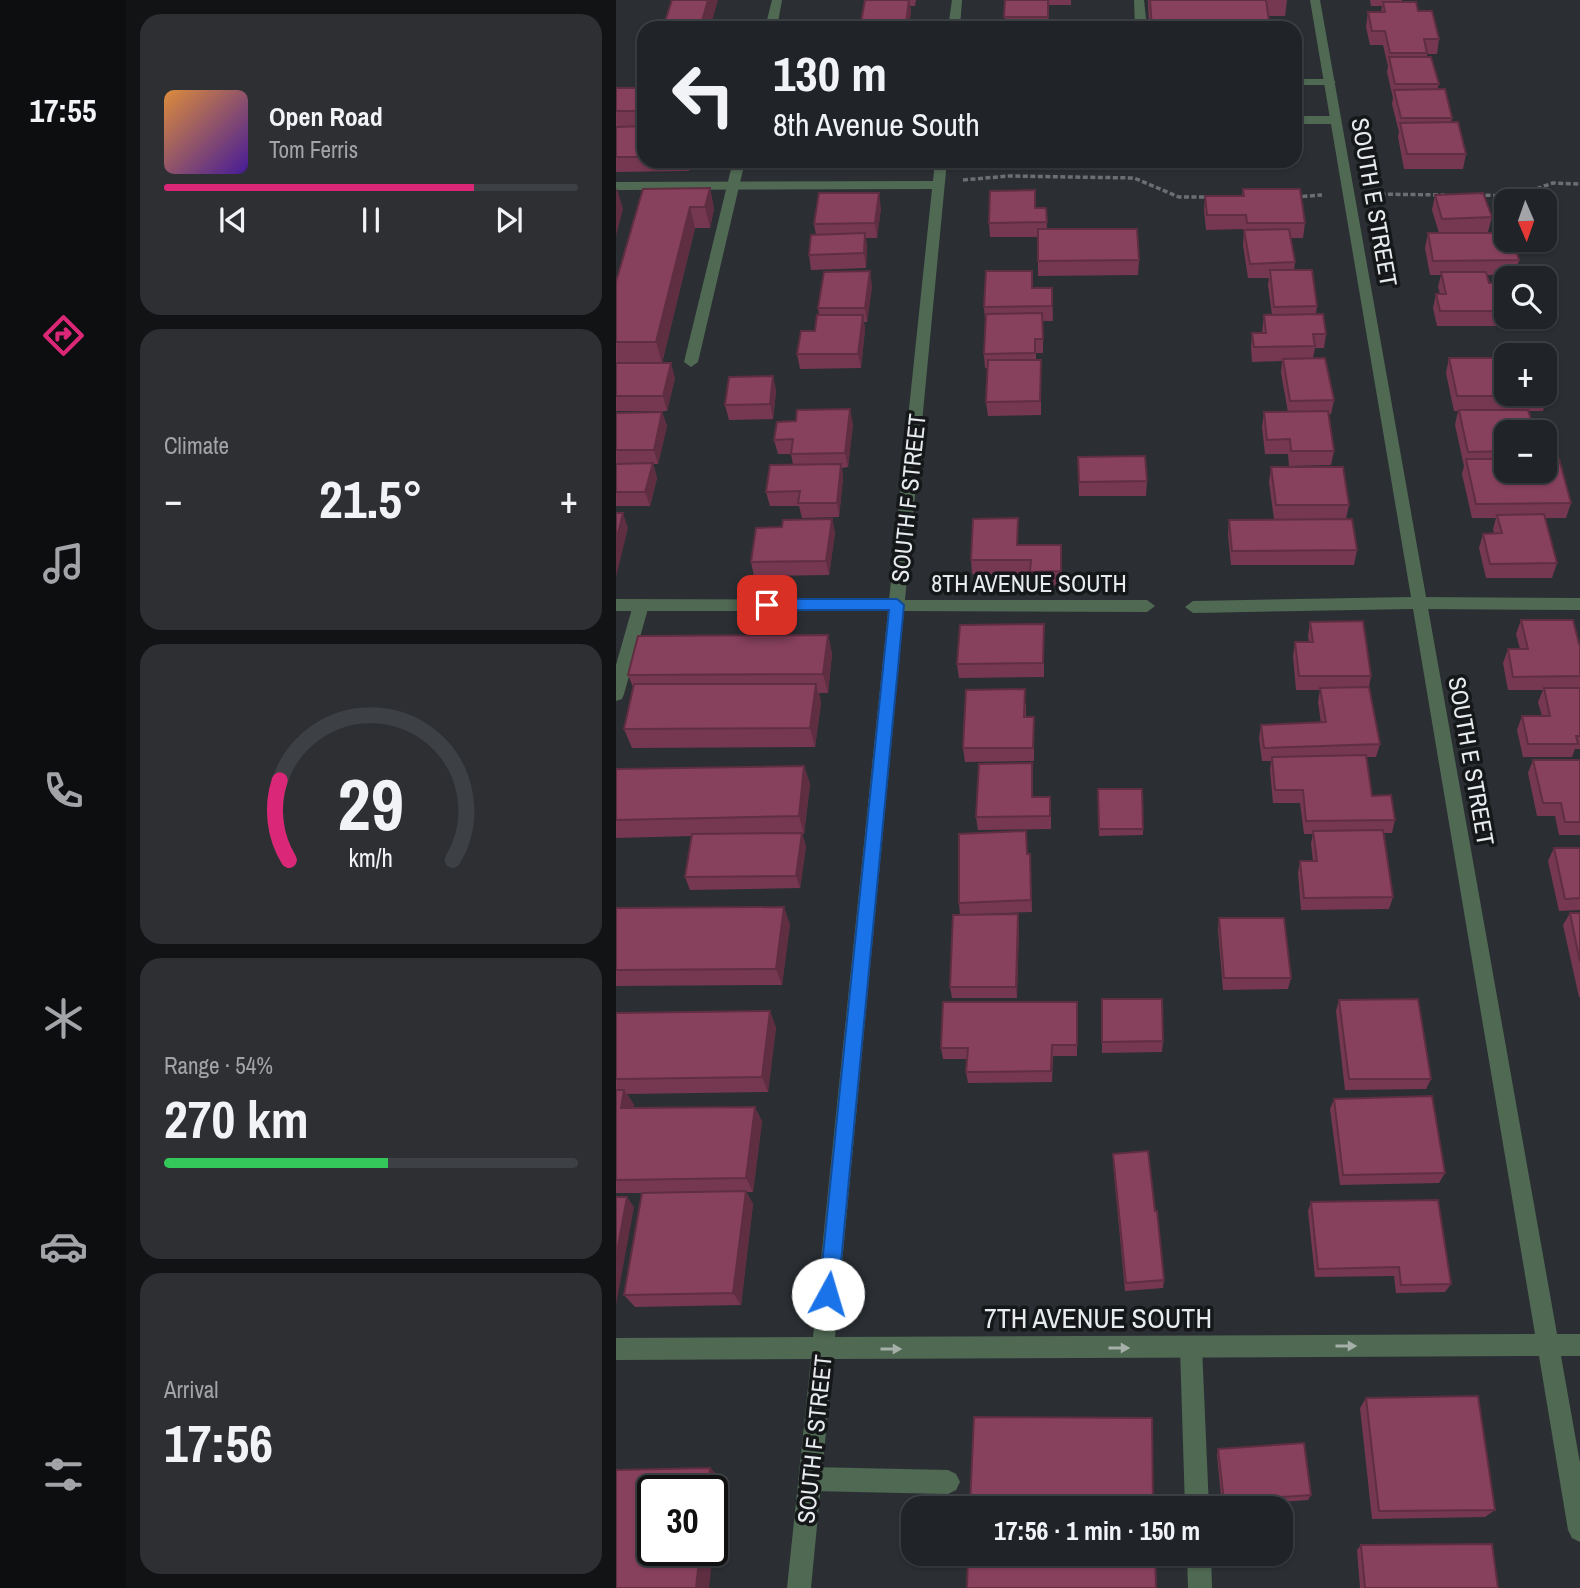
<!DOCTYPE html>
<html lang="en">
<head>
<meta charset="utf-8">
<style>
	body { margin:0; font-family:"Archivo Narrow",sans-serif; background:#2d2f33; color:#f1f3f6; height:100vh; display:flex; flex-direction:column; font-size:26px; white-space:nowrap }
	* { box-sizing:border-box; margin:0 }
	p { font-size:23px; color:#a2a4a7 }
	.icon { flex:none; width:38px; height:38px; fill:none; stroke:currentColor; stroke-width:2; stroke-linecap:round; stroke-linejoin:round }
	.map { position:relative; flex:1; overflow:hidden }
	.panel { display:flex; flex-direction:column; gap:14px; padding:14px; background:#121315; width:490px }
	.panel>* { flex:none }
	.top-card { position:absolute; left:21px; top:21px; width:665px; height:147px; border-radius:21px; box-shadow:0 2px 5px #0004,0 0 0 2px #3d4044; background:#202327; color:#f1f3f6; overflow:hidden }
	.needle { width:46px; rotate:178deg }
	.buttons { position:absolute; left:878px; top:189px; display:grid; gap:14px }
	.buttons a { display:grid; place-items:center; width:63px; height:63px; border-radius:14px; background:#202327; box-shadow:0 2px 5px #0004,0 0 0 2px #3d4044; font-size:35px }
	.speed { position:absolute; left:21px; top:1475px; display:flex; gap:14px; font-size:35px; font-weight:700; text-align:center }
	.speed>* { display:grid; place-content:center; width:91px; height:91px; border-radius:50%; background:#202327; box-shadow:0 2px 5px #0004,0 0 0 2px #3d4044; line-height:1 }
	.speed .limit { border:4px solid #111; border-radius:10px; background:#fff; color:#111 }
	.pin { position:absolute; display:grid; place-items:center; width:60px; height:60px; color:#fff; margin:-30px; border-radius:14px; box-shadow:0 4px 10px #0006 }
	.me { position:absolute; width:77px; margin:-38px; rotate:6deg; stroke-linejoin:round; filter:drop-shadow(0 0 5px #0008) }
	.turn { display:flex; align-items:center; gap:24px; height:147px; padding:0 21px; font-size:32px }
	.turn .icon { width:91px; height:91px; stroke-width:2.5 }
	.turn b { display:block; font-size:49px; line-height:60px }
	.big { font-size:52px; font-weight:700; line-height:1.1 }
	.panel .card { flex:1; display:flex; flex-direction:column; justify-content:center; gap:10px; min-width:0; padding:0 24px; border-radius:21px; background:#2d2f33 }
	.panel .dial { align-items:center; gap:0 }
	.dial svg { height:182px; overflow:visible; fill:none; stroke:#3d4044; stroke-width:7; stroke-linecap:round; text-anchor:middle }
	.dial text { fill:#f1f3f6; stroke:none }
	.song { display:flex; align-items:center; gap:21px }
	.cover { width:84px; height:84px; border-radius:10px; background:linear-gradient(135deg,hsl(30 70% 55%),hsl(260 70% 35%)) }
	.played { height:7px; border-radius:4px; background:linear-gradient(90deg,#db2777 75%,#3d4044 75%) }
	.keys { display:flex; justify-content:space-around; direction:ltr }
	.heat { display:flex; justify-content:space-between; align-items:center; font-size:38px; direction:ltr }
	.charge { height:10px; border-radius:5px; background:linear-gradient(90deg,#34c759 54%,#3d4044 0) }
	.trip { position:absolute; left:285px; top:1496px; width:392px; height:70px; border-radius:21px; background:#202327; box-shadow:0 2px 5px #0004,0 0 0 2px #3d4044; font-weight:700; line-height:70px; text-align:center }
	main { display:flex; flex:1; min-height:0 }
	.dock { display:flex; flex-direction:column; width:126px; justify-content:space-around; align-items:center; background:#0d0e10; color:#a2a4a7 }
	.dock .icon { width:49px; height:49px }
	.dock .active { color:#db2777 }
	.dock b { font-size:32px; color:#f1f3f6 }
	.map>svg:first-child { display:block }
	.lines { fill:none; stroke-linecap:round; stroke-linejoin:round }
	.path { stroke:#6b6f73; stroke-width:3.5; stroke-dasharray:5 2.5; stroke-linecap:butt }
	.lane { fill:#506953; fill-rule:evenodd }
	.street { fill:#506953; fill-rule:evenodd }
	.wall { fill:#753850 }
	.shaded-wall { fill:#5f2e41 }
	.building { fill:#88415d; stroke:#5f2e41; stroke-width:2 }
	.oneway { fill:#a4b0a8 }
	.route { fill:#1a73e8; stroke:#114b97; stroke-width:2 }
	.labels { text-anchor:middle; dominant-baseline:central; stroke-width:7; stroke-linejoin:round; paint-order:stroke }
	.street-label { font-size:24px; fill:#e8ebee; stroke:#151719 }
	.near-street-label { font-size:28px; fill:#e8ebee; stroke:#151719 }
</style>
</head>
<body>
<main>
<nav class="dock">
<b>17:55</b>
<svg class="icon active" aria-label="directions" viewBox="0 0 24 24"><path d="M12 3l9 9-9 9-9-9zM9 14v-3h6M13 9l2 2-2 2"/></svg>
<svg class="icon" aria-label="music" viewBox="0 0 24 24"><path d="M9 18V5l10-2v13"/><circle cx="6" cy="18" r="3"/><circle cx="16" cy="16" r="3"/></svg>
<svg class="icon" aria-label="phone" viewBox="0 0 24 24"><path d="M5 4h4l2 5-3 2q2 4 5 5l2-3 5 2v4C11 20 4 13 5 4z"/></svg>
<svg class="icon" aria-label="climate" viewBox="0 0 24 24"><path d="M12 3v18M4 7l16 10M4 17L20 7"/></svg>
<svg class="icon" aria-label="car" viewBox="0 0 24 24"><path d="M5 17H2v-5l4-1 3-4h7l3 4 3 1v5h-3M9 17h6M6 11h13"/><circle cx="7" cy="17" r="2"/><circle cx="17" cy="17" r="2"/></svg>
<svg class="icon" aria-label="filters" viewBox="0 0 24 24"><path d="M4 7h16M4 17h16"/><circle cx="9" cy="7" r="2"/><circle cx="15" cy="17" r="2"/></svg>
</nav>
<section class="panel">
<div class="card">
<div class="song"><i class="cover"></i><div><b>Open Road</b><p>Tom Ferris</p></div></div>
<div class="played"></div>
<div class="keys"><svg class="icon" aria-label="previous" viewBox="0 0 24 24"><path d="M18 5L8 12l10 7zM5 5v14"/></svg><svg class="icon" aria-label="pause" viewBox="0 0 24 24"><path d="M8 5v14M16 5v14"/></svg><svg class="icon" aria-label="next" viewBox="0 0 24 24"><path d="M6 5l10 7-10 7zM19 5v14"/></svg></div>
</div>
<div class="card"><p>Climate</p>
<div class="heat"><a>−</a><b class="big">21.5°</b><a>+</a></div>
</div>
<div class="card dial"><svg viewBox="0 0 100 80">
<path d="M14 69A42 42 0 1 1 86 69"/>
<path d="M14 69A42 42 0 0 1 10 34" stroke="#db2777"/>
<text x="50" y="56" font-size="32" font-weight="700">29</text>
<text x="50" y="72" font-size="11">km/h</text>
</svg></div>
<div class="card"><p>Range · 54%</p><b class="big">270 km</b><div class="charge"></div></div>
<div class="card"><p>Arrival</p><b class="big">17:56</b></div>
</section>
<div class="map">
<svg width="964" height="1588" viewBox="0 0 964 1588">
	<rect width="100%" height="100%" fill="#2b2f34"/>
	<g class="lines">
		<g class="path">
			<path d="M347 180 393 176 518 178 563 197H594"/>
			<path d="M757 194 829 195"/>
			<path d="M862 195 900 196 937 183 964 184"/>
			<path d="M679 197 706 195"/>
		</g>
		<g class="lane">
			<path d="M156 0H166L161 28H149Z"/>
			<path d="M518 0H528L531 28H519Z"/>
			<path d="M679 79H714L720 82 714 85H679Z"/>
			<path d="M679 116H720L726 120 720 124H679Z"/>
			<path d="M117 161H129L82 362 75 367 68 362Z"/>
			<path d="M804 597 964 598V610L804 609 796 603Z"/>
			<path d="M25 599 33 605 8 694 6 699 0 701V665L17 605Z"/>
			<path d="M575 1336 583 1339 586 1347 593 1508H569L564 1347 567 1339Z"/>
			<path d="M194 1467 332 1470 340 1474 344 1482 340 1490 332 1494 194 1491 186 1487 182 1479 186 1471Z"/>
			<path d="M571 1554H595L596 1588H572Z"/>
		</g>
		<g class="street">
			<path d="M336 0H346L344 28H332Z"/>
			<path d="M694 0H704L941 1334H964V1356H945L964 1463V1542L956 1538 952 1530 923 1356 217 1359 195 1588H171L195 1359 0 1360V1338L197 1337 272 611H0V599L273 600 316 189 0 190V182L317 181 319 161H331L289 600H531L539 606 531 612 288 611 219 1337 919 1334 797 609 577 613 569 607 577 601 795 597Z"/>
		</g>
	</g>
	<g class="wall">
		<path d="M249 0H300L299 6H294L295 12 292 28H246L245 22Z"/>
		<path d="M389 0H455V5H433L432 28H389Z"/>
		<path d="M532 0H671L669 16H652L654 28H533Z"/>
		<path d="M754 0H786V2L802 11 823 39 821 54H811V57L823 84 821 90 836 118 835 122 850 154 847 169H788L782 137 783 132 776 104 777 98 771 72 772 66 767 45H754L750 27 752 12H765L766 6H755Z"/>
		<path d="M0 88H28V161H76L73 171 0 172Z"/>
		<path d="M679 125 684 148 683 162 593 165 592 161H679Z"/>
		<path d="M151 161H273V165L152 166Z"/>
		<path d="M377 161H455H417V169L377 170Z"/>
		<path d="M94 188 98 209 94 228H79L46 363H0V282Z"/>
		<path d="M627 189 689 223 687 238H674L679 262 678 270 701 306 700 314 710 334 708 348H699L697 358 718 400 715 414H712L718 451 715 465 673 466 672 454H649L646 427 648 412H672L665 373 666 361 636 362 635 348 636 333H646L648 315H656L652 285 653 278H632L627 245 628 229 590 230 588 210 589 196H626Z"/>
		<path d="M819 195 876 217 872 232 824 233 903 260 899 275H871L873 283H891V317H921L918 326H821L817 308 820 294H824L822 287 825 275H814L809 248 812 233H823L816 210Z"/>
		<path d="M265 208 261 238H250L251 248 250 268 195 270 193 255 200 235 198 224Z"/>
		<path d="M420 208H430L431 229 523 260 522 275 422 276V237H374L373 223Z"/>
		<path d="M256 286 251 322H248L249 329 245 368 184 369 181 354 199 331 203 315 202 308Z"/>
		<path d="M417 288H436L437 321H427V353H420V360H425V415L372 416 370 402 372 368H369L368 354 369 320 368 307Z"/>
		<path d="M833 358 891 394 931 396 927 411H913L891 432V471L955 503 950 518H929L941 563 936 578H870L863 548 867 534 878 533 877 529 880 518H856L846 474 848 466 839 425 842 411H838L830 373Z"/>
		<path d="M0 363 59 378 51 411H0Z"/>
		<path d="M157 376 160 391 157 419 113 420 109 405Z"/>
		<path d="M46 412 51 426 42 464H37L41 478 34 506H0V413Z"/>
		<path d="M237 424 232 467 226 468 227 478 223 517 186 518 183 506H154L150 492 177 464 175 454H162L158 440Z"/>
		<path d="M462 457 531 481 530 496H463Z"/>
		<path d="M655 467 733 505 730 519 741 550 738 565H615L612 534 613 520 658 519 653 482Z"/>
		<path d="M402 518V545H445V585L415 586 414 574H356L355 560Z"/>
		<path d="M216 519 219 533 213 575 138 576 135 562 166 527Z"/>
		<path d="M905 620 964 644V749H959L956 757H907L901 730 906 716H926L922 702 927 690H892L887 663 892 649H904L900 634Z"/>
		<path d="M694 622 755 676 753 687 764 744 760 757H750L756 796 779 820 776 833H768L777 897 773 909 685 910 682 873 684 861H697L695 843 697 834H688L684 803H657L654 770 655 761H646L643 738 645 725 705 723 702 702 704 690H680L677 656 679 642H693L692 636Z"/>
		<path d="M428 624V677L343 678 341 664Z"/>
		<path d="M212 635 216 654 212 693H203L205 703 199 747 16 748 8 729 17 687 12 675Z"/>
		<path d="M410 703V717L418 730V761L349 762 347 748Z"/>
		<path d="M917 760H964V835H943L939 816H921L912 773Z"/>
		<path d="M416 763 417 797 435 809V829L362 830 360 817Z"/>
		<path d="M188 766 194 784 188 834H186L190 846 184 888 74 890 69 877 76 836 0 838V769Z"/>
		<path d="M482 789 527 829V835L483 836Z"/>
		<path d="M938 848H964V910L943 911 932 861Z"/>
		<path d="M411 854H414L416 912 364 914H402L403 926 401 998H336L334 987 344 915 343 903Z"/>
		<path d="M0 908 174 924 166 985 0 986Z"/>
		<path d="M954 913H964V997H963L947 925Z"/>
		<path d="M603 918 675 978 672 989 607 990 602 930Z"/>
		<path d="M486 999 547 1041 546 1052 486 1053Z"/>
		<path d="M723 1000 815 1079 810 1089 729 1090 720 1011Z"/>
		<path d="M461 1002V1056H437L436 1082 352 1083 350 1072 351 1059H327L325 1048Z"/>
		<path d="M0 1013 160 1027 152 1092 11 1094 18 1105 17 1108 146 1121 137 1192H130L137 1204 125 1305 19 1307 8 1295 26 1193H0Z"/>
		<path d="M718 1099 829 1173 823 1183 724 1185 714 1109Z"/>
		<path d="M497 1154 539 1211 548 1280 547 1288 509 1291 497 1163Z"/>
		<path d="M695 1202 835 1284 829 1292 780 1293 778 1276 699 1277 692 1211Z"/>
		<path d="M750 1398 879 1510 869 1517 756 1519 744 1408Z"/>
		<path d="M602 1449 695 1495 692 1500 606 1506 601 1455Z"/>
		<path d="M354 1506H537V1508H355Z"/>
		<path d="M745 1545 882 1588H744L741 1550Z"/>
	</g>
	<g class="shaded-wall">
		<path d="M92 0H102L94 28H84Z"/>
		<path d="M293 0 295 12 292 28H290V22Z"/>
		<path d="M71 161H76L73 171Z"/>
		<path d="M1 188 7 209 0 236V192Z"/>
		<path d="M94 188 98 209 94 228 89 207Z"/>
		<path d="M263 193 265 208 261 238 259 223Z"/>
		<path d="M74 207 79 228 46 363 40 342Z"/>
		<path d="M249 233 251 248 250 268 248 253Z"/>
		<path d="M254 271 256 286 251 322 249 308Z"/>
		<path d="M247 315 249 329 245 368 242 354Z"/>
		<path d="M55 363 59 378 51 411 47 396Z"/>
		<path d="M157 376 160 391 157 419 154 404Z"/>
		<path d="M234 409 237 424 232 467 229 453Z"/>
		<path d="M46 412 51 426 42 464 38 450Z"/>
		<path d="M37 463 41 478 34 506 29 492Z"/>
		<path d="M225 464 227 478 223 517 221 503Z"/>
		<path d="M7 513 12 528 0 577V541Z"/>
		<path d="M216 519 219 533 213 575 210 561Z"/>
		<path d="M212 635 216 654 212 693 207 674Z"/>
		<path d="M200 684 205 703 199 747 194 728Z"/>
		<path d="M188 766 194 784 188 834 183 816Z"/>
		<path d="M186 833 190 846 184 888 180 876Z"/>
		<path d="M168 907 174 924 166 985 160 969Z"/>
		<path d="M402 914 403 926 401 998 400 987Z"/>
		<path d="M154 1011 160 1027 152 1092 146 1077Z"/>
		<path d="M8 1090 18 1105 14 1122 5 1108Z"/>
		<path d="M139 1107 146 1121 137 1192 130 1178Z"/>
		<path d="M130 1191 137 1204 125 1305 117 1293Z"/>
		<path d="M11 1197 18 1207 0 1305V1257Z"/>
		<path d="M94 1468 105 1478 93 1588H80L84 1550H96V1491H92Z"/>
	</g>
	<g class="building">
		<path d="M56 0H92L84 28H47Z"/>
		<path d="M249 0H293L290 22H245Z"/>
		<path d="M389 0H432V17H388Z"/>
		<path d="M534 0H650L654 28H536Z"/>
		<path d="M767 2H800L802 11H816L823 39H808L811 53H774L769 31H756L752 12H769Z"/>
		<path d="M251 27H291L290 28Z"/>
		<path d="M773 57H815L823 84H779Z"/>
		<rect x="0" y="88" width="28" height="23"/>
		<path d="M829 89 836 118H785L778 90Z"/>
		<path d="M842 122 850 154H791L784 123Z"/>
		<path d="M679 125 684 148H679Z"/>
		<path d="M28 126V157H0V127Z"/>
		<path d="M94 188 89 207H74L40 342H0V282L27 189Z"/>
		<path d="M627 189H684L689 223H631L630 215H591L589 196H628Z"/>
		<path d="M419 190V208H430L431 222 373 223 374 191Z"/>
		<path d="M203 193H263L259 223 198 224Z"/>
		<path d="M867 193 876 217 826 219 819 195Z"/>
		<path d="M422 229H521L523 260 422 261Z"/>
		<path d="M673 229 679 262 634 264 628 230Z"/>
		<path d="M249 233 248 253 193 255 195 235Z"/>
		<path d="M812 233H891V240H897L903 260 817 261Z"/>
		<path d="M654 270H696L701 306 658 307Z"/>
		<path d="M254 271 249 308H202L208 272Z"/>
		<path d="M370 271H416V288H436V306L368 307Z"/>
		<path d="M825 272H870L873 283H891V311H824L820 294H830Z"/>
		<path d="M426 313 427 339H419V353L368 354 370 314Z"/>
		<path d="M707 314 710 334H697L699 346 638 347 636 333H650L648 315Z"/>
		<path d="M201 315H247L242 354H181L185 331H199Z"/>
		<path d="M709 358 718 400 674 401 667 359Z"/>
		<path d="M833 358H891V394H929V389L931 396H841Z"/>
		<path d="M372 360H425L424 401 370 402Z"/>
		<path d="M0 363H55L47 396H0Z"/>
		<path d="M157 376 154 404 109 405 113 377Z"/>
		<path d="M234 409 229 453 175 454 177 439 158 440 161 422 180 421 181 410Z"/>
		<path d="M843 410H912L919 432H891V451L852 452Z"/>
		<path d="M712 411 718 451H675L674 439 651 440 648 412Z"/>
		<path d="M46 412 38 450H0V413Z"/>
		<path d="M529 456 531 481 463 482 462 457Z"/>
		<path d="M850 459H891V471H929V459H943L955 503 860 504Z"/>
		<path d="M37 463 29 492H0V464Z"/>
		<path d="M225 464 221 503H182L184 491 150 492 154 465Z"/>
		<path d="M655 467H727L733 505H660Z"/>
		<path d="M0 513H7L0 541Z"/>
		<path d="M928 514 941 563 874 564 867 534 886 533 881 515Z"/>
		<path d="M402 518 401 545H445V571L414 572 415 560H355L357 519Z"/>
		<path d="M216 519 210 561 135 562 140 528 166 527 167 520Z"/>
		<path d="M736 519 741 550 616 551 613 520Z"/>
		<path d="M905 620H957L963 644H964V676L897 677 892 649H912Z"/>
		<path d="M747 621 755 676H683L679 642H697L694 622Z"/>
		<path d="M428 624 427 663 341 664 344 625Z"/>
		<path d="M212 635 207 674 12 675 22 636Z"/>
		<path d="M18 684H200L194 728 8 729Z"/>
		<path d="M753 687 764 744 648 748 645 725 710 722 704 688Z"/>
		<path d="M928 688H964V736H960L962 744H912L906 716H934Z"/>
		<path d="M409 689 408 717H418L417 748H347L350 690Z"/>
		<path d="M750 755 756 796 775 795 779 820 690 821 687 790H659L656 757Z"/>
		<path d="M917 760H964V822H949L945 803H927Z"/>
		<path d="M416 763V797H434V816L360 817 363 764Z"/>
		<path d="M188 766 183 816 0 820V769Z"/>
		<path d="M482 789H526L527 829H483Z"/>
		<path d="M767 830 777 897 688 898 684 861H701L697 831Z"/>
		<path d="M410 831 411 854H414L415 900 343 903V834Z"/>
		<path d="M186 833 180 876 69 877 76 834Z"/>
		<path d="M938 848H964V898L949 899Z"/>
		<path d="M168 907 160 969 0 970V908Z"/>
		<path d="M954 913H964V962Z"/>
		<path d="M402 914 400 987H334L337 915Z"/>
		<path d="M603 918H668L675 978H608Z"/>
		<path d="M486 999H546L547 1041 486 1042Z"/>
		<path d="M802 999 815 1079H733L723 1000Z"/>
		<path d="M327 1002H461V1045H436L435 1071 350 1072 352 1048H325Z"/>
		<path d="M154 1011 146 1077 0 1079V1013Z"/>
		<path d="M0 1090H8L5 1108 139 1107 130 1178 0 1180Z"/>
		<path d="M816 1096 829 1173 727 1175 718 1099Z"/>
		<path d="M532 1151 539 1211H541L548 1280 510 1283 497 1154Z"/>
		<path d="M130 1191 117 1293 8 1295 26 1193Z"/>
		<path d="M0 1197H11L0 1257Z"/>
		<path d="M822 1200 835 1284 785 1285 783 1267 702 1269 695 1202Z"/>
		<path d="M862 1396 879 1510 763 1511 750 1398Z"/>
		<path d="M358 1417 536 1418 537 1506H354Z"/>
		<path d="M688 1443 695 1495 608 1501 602 1449Z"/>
		<path d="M94 1468 92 1491H37V1550H84L80 1588H0V1470Z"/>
		<path d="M876 1544 882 1588H749L745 1545Z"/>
		<path d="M539 1554 540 1588H351L352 1555Z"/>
	</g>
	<defs><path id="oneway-solid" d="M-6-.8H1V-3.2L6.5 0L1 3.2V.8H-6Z" transform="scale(1.75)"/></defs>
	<g class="oneway">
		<use href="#oneway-solid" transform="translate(730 1346)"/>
		<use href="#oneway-solid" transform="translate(503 1348)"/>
		<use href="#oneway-solid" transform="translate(275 1349)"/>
	</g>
	<path class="route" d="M151 599H281L288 605 222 1294 219 1301 212 1303 205 1301 203 1294 273 610H151L143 605Z"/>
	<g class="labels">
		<g class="street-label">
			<text transform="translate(759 202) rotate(80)">SOUTH E STREET</text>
			<text transform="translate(292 498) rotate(-84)">SOUTH F STREET</text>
			<text x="413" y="583">8TH AVENUE SOUTH</text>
			<text transform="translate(856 761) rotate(80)">SOUTH E STREET</text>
			<text transform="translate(198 1439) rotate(-84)">SOUTH F STREET</text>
		</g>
		<g class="near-street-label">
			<text x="482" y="1318">7TH AVENUE SOUTH</text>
		</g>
	</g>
</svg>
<div class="buttons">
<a><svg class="needle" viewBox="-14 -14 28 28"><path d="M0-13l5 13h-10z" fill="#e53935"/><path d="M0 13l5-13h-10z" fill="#a2a4a7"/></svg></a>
<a><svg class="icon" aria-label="search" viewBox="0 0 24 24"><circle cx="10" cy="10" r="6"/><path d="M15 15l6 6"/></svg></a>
<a>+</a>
<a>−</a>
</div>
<div class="speed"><div class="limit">30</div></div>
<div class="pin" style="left:151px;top:605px;background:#d93025"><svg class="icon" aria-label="arrive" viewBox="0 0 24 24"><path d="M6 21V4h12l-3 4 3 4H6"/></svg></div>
<svg class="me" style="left:212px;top:1294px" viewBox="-20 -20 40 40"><circle r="19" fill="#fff"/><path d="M0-13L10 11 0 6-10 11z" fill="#1a73e8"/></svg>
<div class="trip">17:56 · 1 min · 150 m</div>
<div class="top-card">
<div class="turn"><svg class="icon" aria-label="left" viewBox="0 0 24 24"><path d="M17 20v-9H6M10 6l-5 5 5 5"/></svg><div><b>130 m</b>8th Avenue South</div></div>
</div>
</div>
</main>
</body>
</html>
